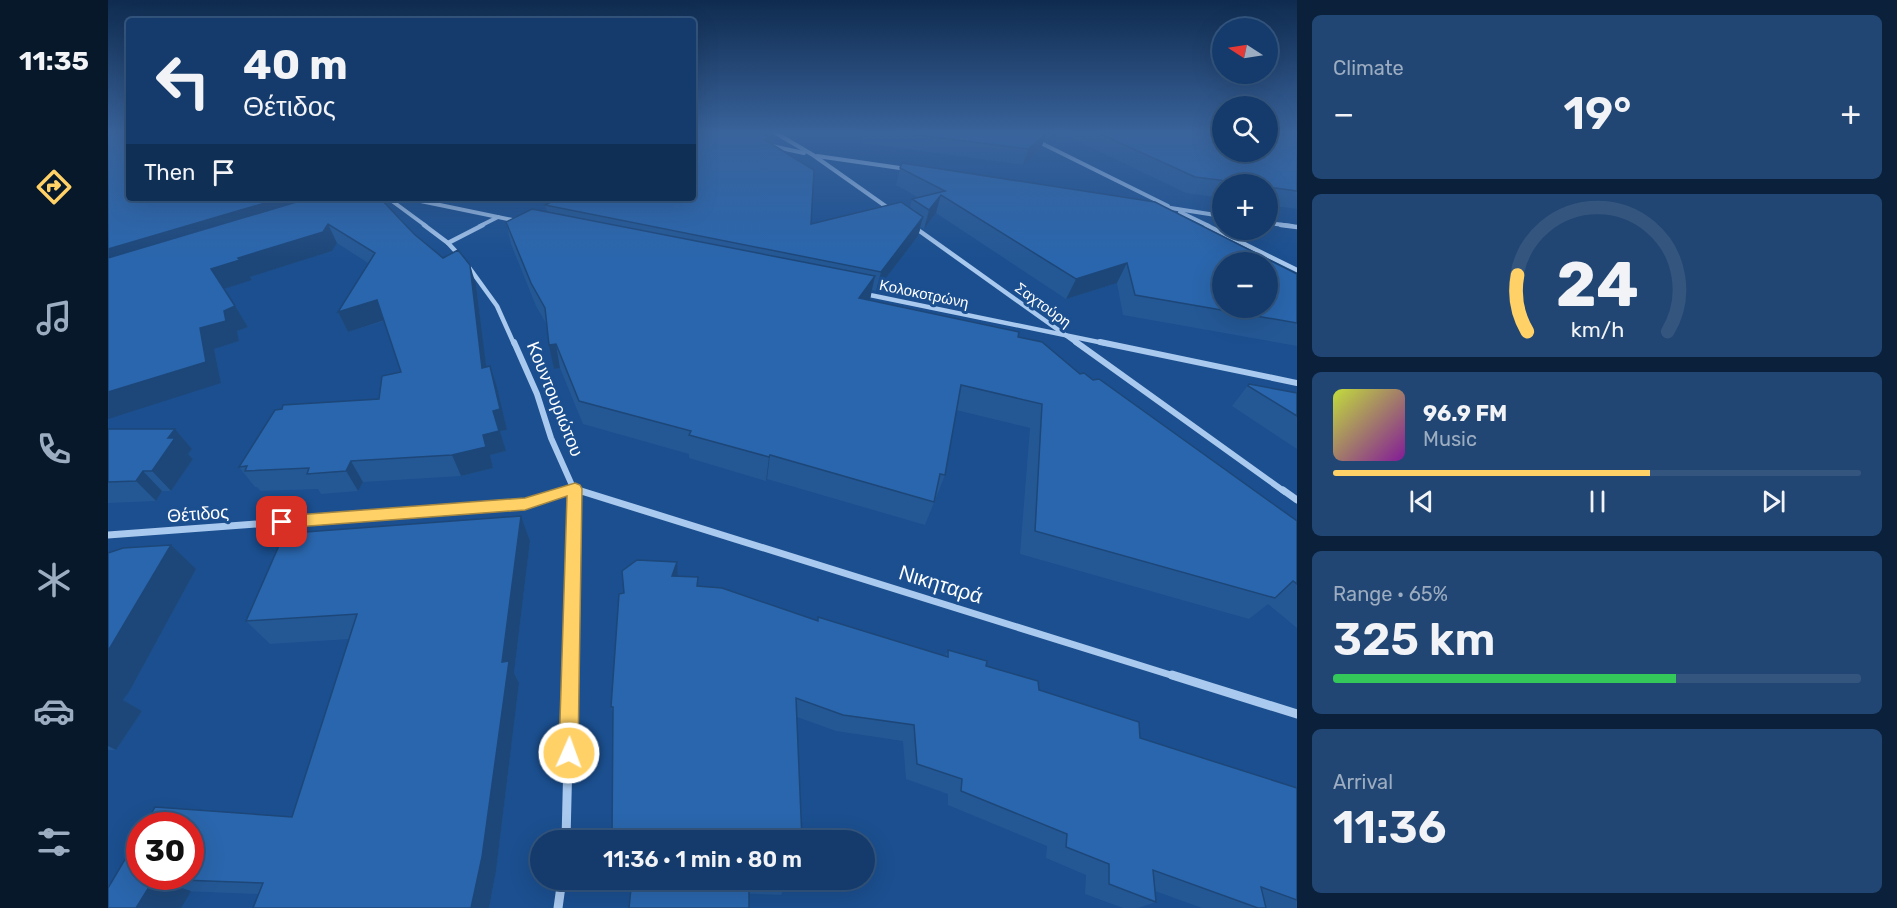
<!DOCTYPE html>
<html lang="en">
<head>
<meta charset="utf-8">
<style>
	body { margin:0; font-family:Rubik,sans-serif; background:#214673; color:#f1f3f6; height:100vh; display:flex; flex-direction:column; font-size:22px; white-space:nowrap }
	* { box-sizing:border-box; margin:0 }
	p { font-size:20px; color:#9dadc1 }
	.icon { flex:none; width:33px; height:33px; fill:none; stroke:currentColor; stroke-width:2; stroke-linecap:round; stroke-linejoin:round }
	.map { position:relative; flex:1; overflow:hidden }
	.side { display:flex; flex-direction:column; gap:15px; padding:15px; background:#0b203b; width:600px }
	.side>* { flex:none }
	.banner { position:absolute; left:18px; top:18px; width:570px; height:183px; border-radius:6px; box-shadow:0 6px 24px #0002,0 0 0 2px #33557e; background:#143b6b; color:#f1f3f6; overflow:hidden }
	.needle { width:39px; rotate:282deg }
	.tools { position:absolute; left:1104px; top:18px; display:grid; gap:12px }
	.tools a { display:grid; place-items:center; width:66px; height:66px; border-radius:50%; background:#143b6b; box-shadow:0 6px 24px #0002,0 0 0 2px #33557e; font-size:30px }
	.speed { position:absolute; left:18px; top:812px; display:flex; gap:12px; font-size:30px; font-weight:700; text-align:center }
	.speed>* { display:grid; place-content:center; width:78px; height:78px; border-radius:50%; background:#143b6b; box-shadow:0 6px 24px #0002,0 0 0 2px #33557e; line-height:1 }
	.speed .limit { border:9px solid #d22; background:#fff; color:#111 }
	.pin { position:absolute; display:grid; place-items:center; width:51px; height:51px; color:#fff; margin:-26px; border-radius:12px; box-shadow:0 3px 9px #0006 }
	.me { position:absolute; width:66px; margin:-33px; rotate:2deg; stroke-linejoin:round; filter:drop-shadow(0 0 4px #0008) }
	.turn { display:flex; align-items:center; gap:21px; height:126px; padding:0 18px; font-size:27px }
	.turn .icon { width:78px; height:78px; stroke-width:2.5 }
	.turn b { display:block; font-size:42px; line-height:51px }
	.then { display:flex; align-items:center; height:57px; padding:0 18px; background:#0003; gap:12px; font-size:22px }
	.big { font-size:45px; font-weight:600; line-height:1.1 }
	.side .widget { flex:1; display:flex; flex-direction:column; justify-content:center; gap:9px; min-width:0; padding:0 21px; border-radius:9px; background:#214673 }
	.side .dial { align-items:center; gap:0 }
	.dial svg { height:156px; overflow:visible; fill:none; stroke:#33557e; stroke-width:7; stroke-linecap:round; text-anchor:middle }
	.dial text { fill:#f1f3f6; stroke:none }
	.song { display:flex; align-items:center; gap:18px }
	.cover { width:72px; height:72px; border-radius:9px; background:linear-gradient(135deg,hsl(70 70% 55%),hsl(290 70% 35%)) }
	.played { height:6px; border-radius:3px; background:linear-gradient(90deg,#ffd166 60%,#33557e 60%) }
	.keys { display:flex; justify-content:space-around; direction:ltr }
	.heat { display:flex; justify-content:space-between; align-items:center; font-size:33px; direction:ltr }
	.charge { height:9px; border-radius:4px; background:linear-gradient(90deg,#34c759 65%,#33557e 0) }
	.trip { position:absolute; left:422px; top:830px; width:345px; height:60px; border-radius:30px; background:#143b6b; box-shadow:0 6px 24px #0002,0 0 0 2px #33557e; font-weight:600; line-height:60px; text-align:center }
	main { display:flex; flex:1; min-height:0 }
	.tabs { display:flex; flex-direction:column; width:108px; justify-content:space-around; align-items:center; background:#08182b; color:#9dadc1 }
	.tabs .icon { width:42px; height:42px }
	.tabs .selected { color:#ffd166 }
	.tabs b { font-size:27px; color:#f1f3f6 }
	.map>svg:first-child { display:block }
	.lines { fill:none; stroke-linecap:round; stroke-linejoin:round }
	.street-far4 { stroke:#a9c9ee; stroke-width:4 }
	.street-far3 { stroke:#a9c9ee; stroke-width:4.5 }
	.street-far2 { stroke:#a9c9ee; stroke-width:6 }
	.street-far1 { stroke:#a9c9ee; stroke-width:7 }
	.street { stroke:#a9c9ee; stroke-width:9 }
	.wall { fill:#245895 }
	.shaded-wall { fill:#1d4779 }
	.building { fill:#2a66ad; stroke:#1d4779; stroke-width:1.5; fill-rule:evenodd }
	.route { fill:#ffd166; stroke:#a68842; stroke-width:1.5 }
	.labels { text-anchor:middle; dominant-baseline:central; stroke-width:6; stroke-linejoin:round; paint-order:stroke }
	.far-street-label { font-size:15px; fill:#fff; stroke:#1b4f8f }
	.street-label { font-size:18px; fill:#fff; stroke:#1b4f8f }
	.near-street-label { font-size:21px; fill:#fff; stroke:#1b4f8f }
</style>
</head>
<body>
<main>
<nav class="tabs">
<b>11:35</b>
<svg class="icon selected" aria-label="directions" viewBox="0 0 24 24"><path d="M12 3l9 9-9 9-9-9zM9 14v-3h6M13 9l2 2-2 2"/></svg>
<svg class="icon" aria-label="music" viewBox="0 0 24 24"><path d="M9 18V5l10-2v13"/><circle cx="6" cy="18" r="3"/><circle cx="16" cy="16" r="3"/></svg>
<svg class="icon" aria-label="phone" viewBox="0 0 24 24"><path d="M5 4h4l2 5-3 2q2 4 5 5l2-3 5 2v4C11 20 4 13 5 4z"/></svg>
<svg class="icon" aria-label="climate" viewBox="0 0 24 24"><path d="M12 3v18M4 7l16 10M4 17L20 7"/></svg>
<svg class="icon" aria-label="car" viewBox="0 0 24 24"><path d="M5 17H2v-5l4-1 3-4h7l3 4 3 1v5h-3M9 17h6M6 11h13"/><circle cx="7" cy="17" r="2"/><circle cx="17" cy="17" r="2"/></svg>
<svg class="icon" aria-label="filters" viewBox="0 0 24 24"><path d="M4 7h16M4 17h16"/><circle cx="9" cy="7" r="2"/><circle cx="15" cy="17" r="2"/></svg>
</nav>
<div class="map">
<svg width="1189" height="908" viewBox="0 0 1189 908">
	<rect width="100%" height="100%" fill="#1b4f8f"/>
	<g class="lines">
		<g class="street-far4">
			<path d="M666 132 705 155 783 210"/>
			<path d="M929 141 1060 206"/>
			<path d="M659 145 696 153"/>
			<path d="M709 156 799 169"/>
			<path d="M280 198 318 226"/>
			<path d="M298 198 409 221"/>
			<path d="M1050 206 1114 216"/>
			<path d="M1072 212 1101 226"/>
			<path d="M1160 223 1184 226"/>
			<path d="M372 226 390 217"/>
		</g>
		<g class="street-far3">
			<path d="M316 225 340 243 352 256"/>
			<path d="M1098 225 1189 270"/>
			<path d="M1173 225 1189 227"/>
			<path d="M806 227 970 344"/>
			<path d="M340 243 375 225"/>
			<path d="M360 266 389 306 406 344"/>
			<path d="M757 294 1000 344"/>
		</g>
		<g class="street-far2">
			<path d="M406 342 429 394 443 438 467 492"/>
			<path d="M968 342 1177 492"/>
			<path d="M992 342 1189 383"/>
			<path d="M458 492 467 489 475 492"/>
		</g>
		<g class="street-far1">
			<path d="M470 490 1069 677"/>
			<path d="M1175 490 1189 500"/>
			<path d="M0 535 417 504 463 490"/>
			<path d="M462 677 467 490"/>
		</g>
		<g class="street">
			<path d="M1064 675 1189 714"/>
			<path d="M458 840 462 675"/>
			<path d="M450 908 454 879"/>
		</g>
	</g>
	<g class="wall">
		<path d="M0 132 306 234 368 285 378 367 389 387 399 430 392 431 398 451 382 455 385 468 353 476 255 482 250 491 213 494 210 489 153 491 149 487H147L131 467 271 399 293 372 276 321 240 332 230 312 260 263 229 243 224 251 142 277 144 280 116 289 140 327 129 331 131 341 106 349 113 383Z"/>
		<path d="M756 132H1189V209L1160 205V184H1114V198L1078 193 951 132 940 142 936 140 933 148 915 165 754 143Z"/>
		<path d="M660 142 703 224 802 208 804 199 811 198 788 185 792 168 1189 274V346L1015 315 1009 283 958 299 828 213 816 229 813 227 810 236 768 291 764 290 762 300 910 337 972 374 1189 521V628L1160 604 1141 619 912 554 922 428 848 410 837 475 817 525 659 479 658 481 581 458V454L475 424 452 368 446 369 439 325 428 306 403 244 398 222 439 211 437 205 445 201 430 198H585Z"/>
		<path d="M1141 384 1189 393V449L1124 406Z"/>
		<path d="M0 429H67L84 449 80 454 85 459 63 491H54L48 501 0 503Z"/>
		<path d="M413 516 422 541 406 673 411 683 388 871 381 908H145L151 894 0 888 184 817 241 639 162 644 138 621Z"/>
		<path d="M0 553 88 569 21 692 15 700 34 711 8 750H0Z"/>
		<path d="M570 576 590 577V586L709 621 710 617 837 656 840 650 878 666 1032 738 1189 788V908H1094L1047 891 1048 902 1030 908H1015L977 894 978 875 938 858 939 846 840 805V794L798 779 795 741 728 731 689 717 505 715 503 707 516 593Z"/>
		<path d="M515 879H690L689 881 677 879 678 885 673 895 519 889Z"/>
	</g>
	<g class="shaded-wall">
		<path d="M944 132H951L940 142Z"/>
		<path d="M939 133 933 148 915 165 920 149Z"/>
		<path d="M833 195 828 213 816 229 821 210Z"/>
		<path d="M174 198H244L0 273V249Z"/>
		<path d="M815 217 810 236 768 291 773 272Z"/>
		<path d="M220 224 229 243 224 251 142 277 144 280 116 289 103 269 130 258Z"/>
		<path d="M1019 263 1009 283 958 299 968 279Z"/>
		<path d="M362 265 368 285 381 389 374 368Z"/>
		<path d="M767 276 762 299 746 320 751 298Z"/>
		<path d="M269 300 277 320 240 332 230 312Z"/>
		<path d="M127 306 140 327 129 331 131 341 106 349 113 383 0 419V392L92 328 116 311Z"/>
		<path d="M448 344 452 368 446 369 441 345Z"/>
		<path d="M382 366 389 387 399 430 392 431 398 451 382 455 385 468 353 476 344 455 375 435 385 411Z"/>
		<path d="M67 429 84 449 80 454 85 459 63 491 44 471 60 438Z"/>
		<path d="M662 455 659 479 658 481 661 457Z"/>
		<path d="M243 461 255 482 250 491 238 471Z"/>
		<path d="M35 471 54 491 48 501 28 481Z"/>
		<path d="M413 516 422 541 406 673 411 683 388 871 381 908H363Z"/>
		<path d="M63 545 88 569 21 692 15 700 34 711 8 750 0 746V651Z"/>
		<path d="M569 562 570 582 564 576Z"/>
		<path d="M46 879 83 891 73 908H28Z"/>
	</g>
	<g class="building">
		<path d="M0 132H21V198H174L0 249Z"/>
		<path d="M585 132H645L654 133 660 137 657 140 706 170 703 224 793 202 815 217 773 272 437 205 451 198H585Z"/>
		<path d="M786 132H936L939 133 920 149Z"/>
		<path d="M988 132H1114V152H1160V132H1181L1189 134V191L1160 187V184H1143L1087 177Z"/>
		<path d="M794 163 1047 202 1189 274V323L1027 295 1019 263 968 279 833 195 821 210 804 199 837 191 792 168ZM1114 262H1160V308H1114Z"/>
		<path d="M202 198H272L306 234 335 258 350 250 362 265 374 368 382 366 392 409 385 411 391 431 375 435 378 447 344 455 243 461 238 471 199 474 201 468 137 471 139 466 131 467 167 410 174 409 175 405 271 399 274 376 293 372 269 300 230 312 267 253 220 224 215 232 130 258 132 260 103 269 127 306 116 311 118 321 92 328 98 362 0 392V258Z"/>
		<path d="M424 209 767 276 751 298 911 332 910 337 934 342 972 374 976 373 985 380 991 379 1189 521V584L1185 581 1167 598 927 531 934 404 853 385 837 475 832 474 826 502 662 455 661 457 581 435 583 431 471 401 448 344 441 345 437 308 423 283 398 222Z"/>
		<path d="M1141 384 1189 393V416L1140 386Z"/>
		<path d="M0 429H67L60 438H67L44 471H35L28 481 0 482Z"/>
		<path d="M413 516 394 662 401 661 374 857 363 908H145L155 883 46 879 28 908H0V888L32 834V876H82V825H37L47 807 184 817 249 614 138 621 173 541 182 540 184 533Z"/>
		<path d="M63 545 0 651V553L15 548Z"/>
		<path d="M529 560 569 562 564 576 590 577 589 586 614 588 710 621V617L840 657V650L879 661 878 666 930 681 931 690 1031 722 1032 738 1189 788V900L1153 887 1158 908H1150L1045 870 1048 902 1001 884V864L958 847 959 834 853 791 854 779 809 764 806 725 735 715 688 698 694 840H504L505 707H503L511 594 516 593 514 571Z"/>
		<path d="M524 879H677L678 885 641 884V908H521Z"/>
	</g>
	<linearGradient id="sky" x2="0" y2="1"><stop stop-color="#0f2b4f"/><stop offset="0.51" stop-color="#39639b"/><stop offset="1" stop-color="#39639b" stop-opacity="0"/></linearGradient>
	<rect width="1189" height="259" fill="url(#sky)"/>
	<path class="route" d="M467 483 472 485 474 489 470 753 468 760 461 763 454 760 451 753 459 496 417 510 174 528 169 527 167 522 169 518 174 516 417 498Z"/>
	<g class="labels">
		<g class="far-street-label">
			<text transform="translate(816 294) rotate(12)">Κολοκοτρώνη</text>
			<text transform="translate(935 305) rotate(36)">Σαχτούρη</text>
		</g>
		<g class="street-label">
			<text transform="translate(447 399) rotate(68)">Κουντουριώτου</text>
			<text transform="translate(90 514) rotate(-4)">Θέτιδος</text>
		</g>
		<g class="near-street-label">
			<text transform="translate(833 584) rotate(17)">Νικηταρά</text>
		</g>
	</g>
</svg>
<div class="tools">
<a><svg class="needle" viewBox="-14 -14 28 28"><path d="M0-13l5 13h-10z" fill="#e53935"/><path d="M0 13l5-13h-10z" fill="#9dadc1"/></svg></a>
<a><svg class="icon" aria-label="search" viewBox="0 0 24 24"><circle cx="10" cy="10" r="6"/><path d="M15 15l6 6"/></svg></a>
<a>+</a>
<a>−</a>
</div>
<div class="speed"><div class="limit">30</div></div>
<div class="pin" style="left:174px;top:522px;background:#d93025"><svg class="icon" aria-label="arrive" viewBox="0 0 24 24"><path d="M6 21V4h12l-3 4 3 4H6"/></svg></div>
<svg class="me" style="left:461px;top:753px" viewBox="-20 -20 40 40"><circle r="17" fill="#ffd166" stroke="#fff" stroke-width="3"/><path d="M0-11L8 9 0 5-8 9z" fill="#fff"/></svg>
<div class="trip">11:36 · 1 min · 80 m</div>
<div class="banner">
<div class="turn"><svg class="icon" aria-label="left" viewBox="0 0 24 24"><path d="M17 20v-9H6M10 6l-5 5 5 5"/></svg><div><b>40 m</b>Θέτιδος</div></div>
<div class="then">Then<svg class="icon" aria-label="arrive" viewBox="0 0 24 24"><path d="M6 21V4h12l-3 4 3 4H6"/></svg></div>
</div>
</div>
<section class="side">
<div class="widget"><p>Climate</p>
<div class="heat"><a>−</a><b class="big">19°</b><a>+</a></div>
</div>
<div class="widget dial"><svg viewBox="0 0 100 80">
<path d="M14 69A42 42 0 1 1 86 69"/>
<path d="M14 69A42 42 0 0 1 9 40" stroke="#ffd166"/>
<text x="50" y="56" font-size="32" font-weight="700">24</text>
<text x="50" y="72" font-size="11">km/h</text>
</svg></div>
<div class="widget">
<div class="song"><i class="cover"></i><div><b>96.9 FM</b><p>Music</p></div></div>
<div class="played"></div>
<div class="keys"><svg class="icon" aria-label="previous" viewBox="0 0 24 24"><path d="M18 5L8 12l10 7zM5 5v14"/></svg><svg class="icon" aria-label="pause" viewBox="0 0 24 24"><path d="M8 5v14M16 5v14"/></svg><svg class="icon" aria-label="next" viewBox="0 0 24 24"><path d="M6 5l10 7-10 7zM19 5v14"/></svg></div>
</div>
<div class="widget"><p>Range · 65%</p><b class="big">325 km</b><div class="charge"></div></div>
<div class="widget"><p>Arrival</p><b class="big">11:36</b></div>
</section>
</main>
</body>
</html>
